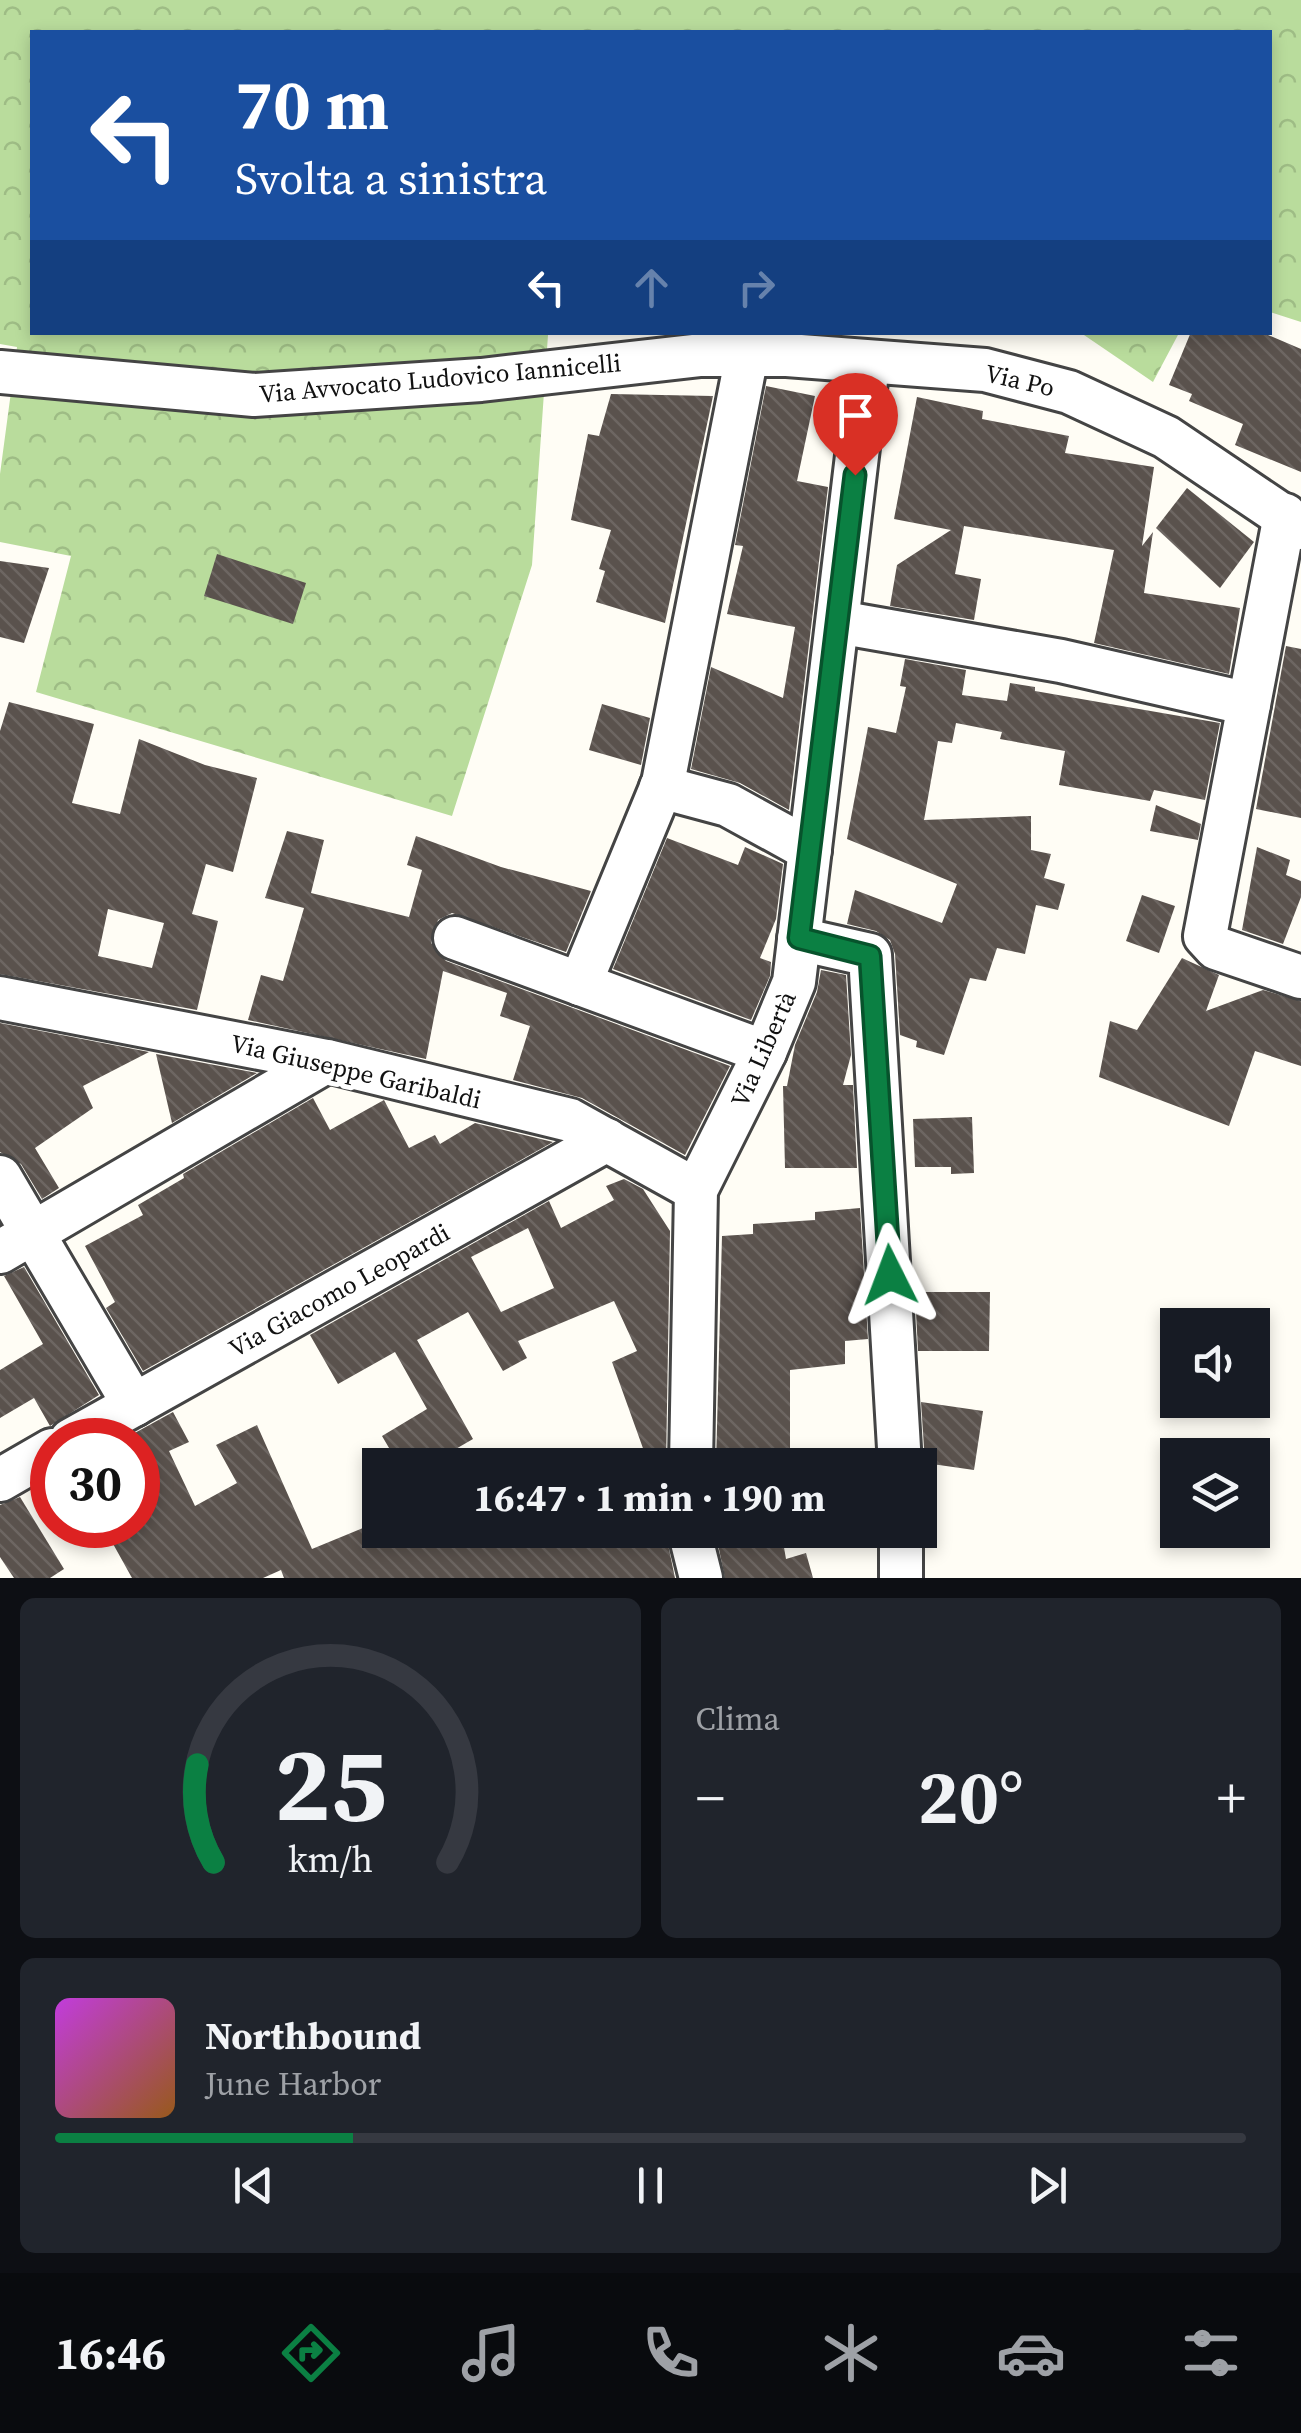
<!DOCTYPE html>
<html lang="it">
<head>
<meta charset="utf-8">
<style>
	body { margin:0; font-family:"Source Serif 4",serif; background:#20242c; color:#f1f3f6; height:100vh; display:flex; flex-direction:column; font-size:38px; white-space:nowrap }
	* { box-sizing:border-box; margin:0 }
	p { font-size:32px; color:#9ea1a6 }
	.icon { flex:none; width:55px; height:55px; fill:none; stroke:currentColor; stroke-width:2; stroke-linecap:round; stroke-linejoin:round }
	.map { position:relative; height:1578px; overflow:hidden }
	.details { display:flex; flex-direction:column; gap:20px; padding:20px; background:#0d0f14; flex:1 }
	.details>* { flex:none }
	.banner { position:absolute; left:30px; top:30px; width:1242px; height:305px; border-radius:0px; box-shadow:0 5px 15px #0003; background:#1a4fa0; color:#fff; overflow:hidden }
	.fabs { position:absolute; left:1160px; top:1308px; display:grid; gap:20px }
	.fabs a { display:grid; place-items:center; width:110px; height:110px; border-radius:0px; background:#171b24; box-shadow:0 5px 15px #0003; font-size:50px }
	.speed { position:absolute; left:30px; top:1418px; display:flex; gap:20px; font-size:50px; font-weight:700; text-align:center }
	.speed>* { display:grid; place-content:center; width:130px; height:130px; border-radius:50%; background:#171b24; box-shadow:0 5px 15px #0003; line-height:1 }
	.speed .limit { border:15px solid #d22; background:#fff; color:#111 }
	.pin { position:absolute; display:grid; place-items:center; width:85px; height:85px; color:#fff; margin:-102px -42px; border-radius:50% 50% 50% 0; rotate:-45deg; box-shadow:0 0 10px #0007 }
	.pin .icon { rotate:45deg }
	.me { position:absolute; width:110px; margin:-55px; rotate:357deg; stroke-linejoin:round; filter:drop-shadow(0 0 8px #0008) }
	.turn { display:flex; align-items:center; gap:35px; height:210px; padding:0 40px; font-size:45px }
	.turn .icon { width:130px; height:130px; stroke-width:2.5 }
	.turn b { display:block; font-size:70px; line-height:85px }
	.lanes { display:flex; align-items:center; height:95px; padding:0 40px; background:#0003; justify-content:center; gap:50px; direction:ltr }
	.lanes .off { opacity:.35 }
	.big { font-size:75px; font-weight:700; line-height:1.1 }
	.details .card { flex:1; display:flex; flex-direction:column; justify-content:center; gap:15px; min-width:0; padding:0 35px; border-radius:15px; background:#20242c }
	.details .dial { align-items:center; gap:0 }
	.dial svg { height:260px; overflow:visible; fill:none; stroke:#363941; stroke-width:7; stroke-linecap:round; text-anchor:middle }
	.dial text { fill:#f1f3f6; stroke:none }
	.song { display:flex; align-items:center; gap:30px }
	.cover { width:120px; height:120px; border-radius:15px; background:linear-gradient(135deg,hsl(290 70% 55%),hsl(30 70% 35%)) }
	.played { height:10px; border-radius:5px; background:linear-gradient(90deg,#0b8043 25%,#363941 25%) }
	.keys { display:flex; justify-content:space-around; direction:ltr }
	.heat { display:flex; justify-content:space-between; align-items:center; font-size:55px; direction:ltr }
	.details .tiles { flex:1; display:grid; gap:20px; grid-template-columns:1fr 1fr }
	.card:last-child { grid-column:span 2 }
	.trip { position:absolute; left:362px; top:1448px; width:575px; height:100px; border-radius:0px; background:#171b24; box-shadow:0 5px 15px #0003; font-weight:700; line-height:100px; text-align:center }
	.menu { display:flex; height:160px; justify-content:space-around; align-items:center; background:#090b0e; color:#9ea1a6 }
	.menu .icon { width:70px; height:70px }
	.menu .on { color:#0b8043 }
	.menu b { font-size:45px; color:#f1f3f6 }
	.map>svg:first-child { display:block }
	.forest { fill:url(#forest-crowns) }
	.building { fill:url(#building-back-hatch); fill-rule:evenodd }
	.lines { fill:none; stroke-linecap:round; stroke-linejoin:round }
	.minor-casing { stroke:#444; stroke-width:48 }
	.minor { stroke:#fff; stroke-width:42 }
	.route-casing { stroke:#07532c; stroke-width:25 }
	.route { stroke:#0b8043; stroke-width:18 }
	.labels { text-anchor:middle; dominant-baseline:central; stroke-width:10; stroke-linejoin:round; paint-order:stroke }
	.street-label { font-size:25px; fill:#111; stroke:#fff }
</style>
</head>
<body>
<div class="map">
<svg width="1301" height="1578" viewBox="0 0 1301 1578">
	<defs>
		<pattern id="forest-crowns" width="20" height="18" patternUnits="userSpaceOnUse" patternTransform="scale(2.5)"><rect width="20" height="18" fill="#b9dc9c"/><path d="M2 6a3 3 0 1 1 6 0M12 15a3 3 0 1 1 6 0" fill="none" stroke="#9ebc85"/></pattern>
		<pattern id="building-back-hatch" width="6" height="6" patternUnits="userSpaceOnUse" patternTransform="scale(2.5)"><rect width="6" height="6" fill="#5a524d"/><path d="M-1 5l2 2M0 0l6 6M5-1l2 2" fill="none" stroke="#6d6662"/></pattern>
	</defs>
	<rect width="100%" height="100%" fill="#fffdf5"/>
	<g class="forest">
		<path d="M0 0H1301V322L1270 312V32H32V332L583 333 548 335 532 565 452 816 36 692 71 556 0 542V474L17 347 0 344Z"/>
		<path d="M1081 333H1179L1153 382Z"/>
	</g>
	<g class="building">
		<path d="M1191 332H1261L1301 349V472L1235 445 1243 424 1189 401 1192 394 1169 385Z"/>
		<path d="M766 386 815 396 797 481 828 487 789 810 740 783 691 769 711 667 783 698 795 627 727 614 743 546 735 545Z"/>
		<path d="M611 394 713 396 665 623 596 602 605 571 599 569 611 530 571 520 588 434 599 436Z"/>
		<path d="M917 397 983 411 982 419 1069 436 1065 453 1154 467 1142 546 1153 532 1144 593 1240 608 1229 674 1094 643 1114 550 964 526 955 574 981 579 974 620 890 606 897 565 951 530 894 519Z"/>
		<path d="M1187 488 1254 542 1220 588 1156 528Z"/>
		<path d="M217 554 306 583 293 624 204 596Z"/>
		<path d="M0 561 49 568 24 643 0 637Z"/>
		<path d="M1286 646 1301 649V818L1256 809Z"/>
		<path d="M905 659 966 670 962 695 1007 701 1010 683 1035 687V691L1220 723 1205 800 1154 790 1150 801 1059 785 1065 751 1000 739 1002 732 956 723 952 743 938 741 924 820 1031 816V850L1051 854 1044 878 1065 884 1058 910 1036 905 1025 954 997 948 986 981 970 978 944 1055 916 1047 917 1041 900 1035 895 954 890 940 876 931 847 924 855 890 942 923 957 884 847 839 868 727 896 733 906 687 900 686Z"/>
		<path d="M9 702 94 724 72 803 120 814 139 739 205 765 257 778 233 872 206 864 192 914 218 921 197 1010 0 974V731ZM108 909 164 923 152 968 98 956Z"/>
		<path d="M602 704 650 718 641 765 589 750Z"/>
		<path d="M1156 805 1201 824 1198 840 1150 831Z"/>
		<path d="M287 831 324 840 311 893 409 917 422 870 407 865 416 836 501 867 591 891 566 952 452 913 438 920 431 943 446 961 730 1066 685 1155 582 1098 513 1080 530 1026 500 1016 507 993 443 971 426 1059 248 1020 261 975 283 981 304 908 265 898Z"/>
		<path d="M667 838 738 865 745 847 783 864 776 919 760 958 771 962 770 976 751 1020 613 969Z"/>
		<path d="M1257 847 1290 860 1286 875 1301 881V897L1283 944 1242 930Z"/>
		<path d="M1142 895 1175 906 1159 953 1126 941Z"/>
		<path d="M1182 958 1219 975 1206 1011 1263 990 1301 1001V1066L1255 1051 1229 1126 1099 1077 1110 1021 1137 1030Z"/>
		<path d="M821 970 846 975 851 1055 843 1085H853L857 1168H785L783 1086H787L795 1045 817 992Z"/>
		<path d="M0 1023 149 1052 83 1086 93 1108 35 1148 59 1188 42 1199 21 1164 0 1152Z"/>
		<path d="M156 1054 257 1073 172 1123Z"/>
		<path d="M313 1098 330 1130 384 1100 409 1148 435 1135 440 1144 475 1123 553 1142 143 1371 106 1308 115 1302 85 1246 143 1215 138 1205 184 1178 183 1174Z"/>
		<path d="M972 1117 974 1173 951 1174V1167H915L913 1119Z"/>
		<path d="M624 1179 643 1189 670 1231 666 1465H649L612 1362 637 1351 614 1301 518 1341 527 1358 503 1371 468 1312 417 1340 473 1439 428 1465H399L382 1436 427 1409 395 1352 338 1384 310 1335 549 1201 561 1228 614 1200 606 1186ZM528 1228 554 1288 501 1312 471 1257Z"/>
		<path d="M860 1208 868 1339 845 1341V1364L790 1370V1459L716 1465 722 1236 753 1234V1224L815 1220V1212Z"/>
		<path d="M24 1267 99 1395 50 1426 34 1398 0 1418V1370L43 1344 4 1276Z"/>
		<path d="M915 1292H990L989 1351H918Z"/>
		<path d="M921 1402 983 1411 974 1470 925 1463Z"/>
		<path d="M173 1412 189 1442 169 1451 195 1506 237 1483 216 1445 257 1425 312 1549 380 1521V1530H495L503 1548 541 1530H590L594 1539 615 1530H665L675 1578H284L281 1570 263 1578H132L112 1542 138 1526V1440H122Z"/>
		<path d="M20 1497 64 1569 50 1578H14L0 1557V1505Z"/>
		<path d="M715 1530H781L786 1559 806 1553 813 1578H725Z"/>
	</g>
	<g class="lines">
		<g class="minor-casing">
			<g id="minor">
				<path d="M0 372 254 395 481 380 701 355H787L985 370 1069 392 1166 437 1301 528"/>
				<path d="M1285 515 1205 936 1216 948 1301 977"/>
				<path d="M838 622 1061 661 1249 704"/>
				<path d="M661 787 728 805 810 850"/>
				<path d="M455 938 765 1052"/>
				<path d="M799 939 870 955 900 1465"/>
				<path d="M580 984 663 783 747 355"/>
				<path d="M0 998 327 1061 570 1120 696 1190"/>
				<path d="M0 1177 134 1405"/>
				<path d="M0 1252 327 1061"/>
				<path d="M71 1440 607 1140"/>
				<path d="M691 1465 696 1190 765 1052 794 982 868 364"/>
				<path d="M0 1480 52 1450"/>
				<path d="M689 1530 701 1578"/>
				<path d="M901 1530V1578"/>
			</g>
		</g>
		<use href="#minor" class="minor"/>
	</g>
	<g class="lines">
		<g class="route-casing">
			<path id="route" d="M855 475 799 938 870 956 890 1275"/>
		</g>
		<use href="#route" class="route"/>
	</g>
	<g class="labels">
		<g class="street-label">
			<text transform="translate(440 378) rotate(-5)">Via Avvocato Ludovico Iannicelli</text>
			<text transform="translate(1020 380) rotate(13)">Via Po</text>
			<text transform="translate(763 1049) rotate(-66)">Via Libertà</text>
			<text transform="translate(356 1071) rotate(13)">Via Giuseppe Garibaldi</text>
			<text transform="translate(339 1290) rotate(-29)">Via Giacomo Leopardi</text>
		</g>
	</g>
</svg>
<div class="fabs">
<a><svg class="icon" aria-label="sound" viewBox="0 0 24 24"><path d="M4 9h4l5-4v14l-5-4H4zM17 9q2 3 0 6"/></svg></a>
<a><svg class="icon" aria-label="layers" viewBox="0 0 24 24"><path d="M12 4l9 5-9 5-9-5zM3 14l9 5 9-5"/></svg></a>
</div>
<div class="speed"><div class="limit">30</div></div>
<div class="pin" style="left:855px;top:475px;background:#d93025"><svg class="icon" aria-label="arrive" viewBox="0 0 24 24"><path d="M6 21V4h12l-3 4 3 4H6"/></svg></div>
<svg class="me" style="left:890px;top:1275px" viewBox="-20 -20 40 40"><path d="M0-17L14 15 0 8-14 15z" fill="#0b8043" stroke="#fff" stroke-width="4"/></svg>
<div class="trip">16:47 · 1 min · 190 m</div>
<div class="banner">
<div class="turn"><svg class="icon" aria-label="left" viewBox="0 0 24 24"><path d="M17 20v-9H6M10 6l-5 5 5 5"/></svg><div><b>70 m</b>Svolta a sinistra</div></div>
<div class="lanes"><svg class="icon" aria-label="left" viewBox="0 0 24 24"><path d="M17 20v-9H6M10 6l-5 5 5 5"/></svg><svg class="icon off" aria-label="ahead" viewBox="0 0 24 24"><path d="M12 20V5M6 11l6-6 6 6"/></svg><svg class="icon off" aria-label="right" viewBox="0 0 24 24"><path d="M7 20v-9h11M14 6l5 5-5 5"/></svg></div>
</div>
</div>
<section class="details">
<div class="tiles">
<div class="card dial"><svg viewBox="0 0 100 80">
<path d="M14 69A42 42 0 1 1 86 69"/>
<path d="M14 69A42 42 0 0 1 9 39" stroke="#0b8043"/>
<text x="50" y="56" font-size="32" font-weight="700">25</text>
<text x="50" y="72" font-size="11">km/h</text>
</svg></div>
<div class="card"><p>Clima</p>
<div class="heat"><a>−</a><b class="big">20°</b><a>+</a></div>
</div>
<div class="card">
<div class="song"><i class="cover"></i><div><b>Northbound</b><p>June Harbor</p></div></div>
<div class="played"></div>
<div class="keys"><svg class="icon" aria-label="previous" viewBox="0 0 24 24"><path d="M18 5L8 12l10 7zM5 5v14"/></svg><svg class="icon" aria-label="pause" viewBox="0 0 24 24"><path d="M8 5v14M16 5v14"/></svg><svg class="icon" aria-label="next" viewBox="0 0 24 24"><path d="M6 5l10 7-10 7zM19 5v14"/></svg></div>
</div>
</div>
</section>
<nav class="menu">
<b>16:46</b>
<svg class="icon on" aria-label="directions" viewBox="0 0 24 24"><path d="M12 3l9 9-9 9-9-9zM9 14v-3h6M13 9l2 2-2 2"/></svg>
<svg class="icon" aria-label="music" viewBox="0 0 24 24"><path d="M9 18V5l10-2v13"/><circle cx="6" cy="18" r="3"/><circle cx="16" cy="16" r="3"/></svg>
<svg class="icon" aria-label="phone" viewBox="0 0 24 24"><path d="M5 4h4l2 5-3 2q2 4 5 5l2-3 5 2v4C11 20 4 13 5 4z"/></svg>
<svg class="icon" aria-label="climate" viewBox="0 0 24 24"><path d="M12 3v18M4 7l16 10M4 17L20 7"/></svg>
<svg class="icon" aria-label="car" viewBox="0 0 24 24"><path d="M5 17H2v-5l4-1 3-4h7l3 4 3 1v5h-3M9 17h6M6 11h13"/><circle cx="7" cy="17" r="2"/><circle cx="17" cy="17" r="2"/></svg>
<svg class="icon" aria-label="filters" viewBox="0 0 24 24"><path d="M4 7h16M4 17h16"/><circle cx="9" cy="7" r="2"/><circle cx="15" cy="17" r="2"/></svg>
</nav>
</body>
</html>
